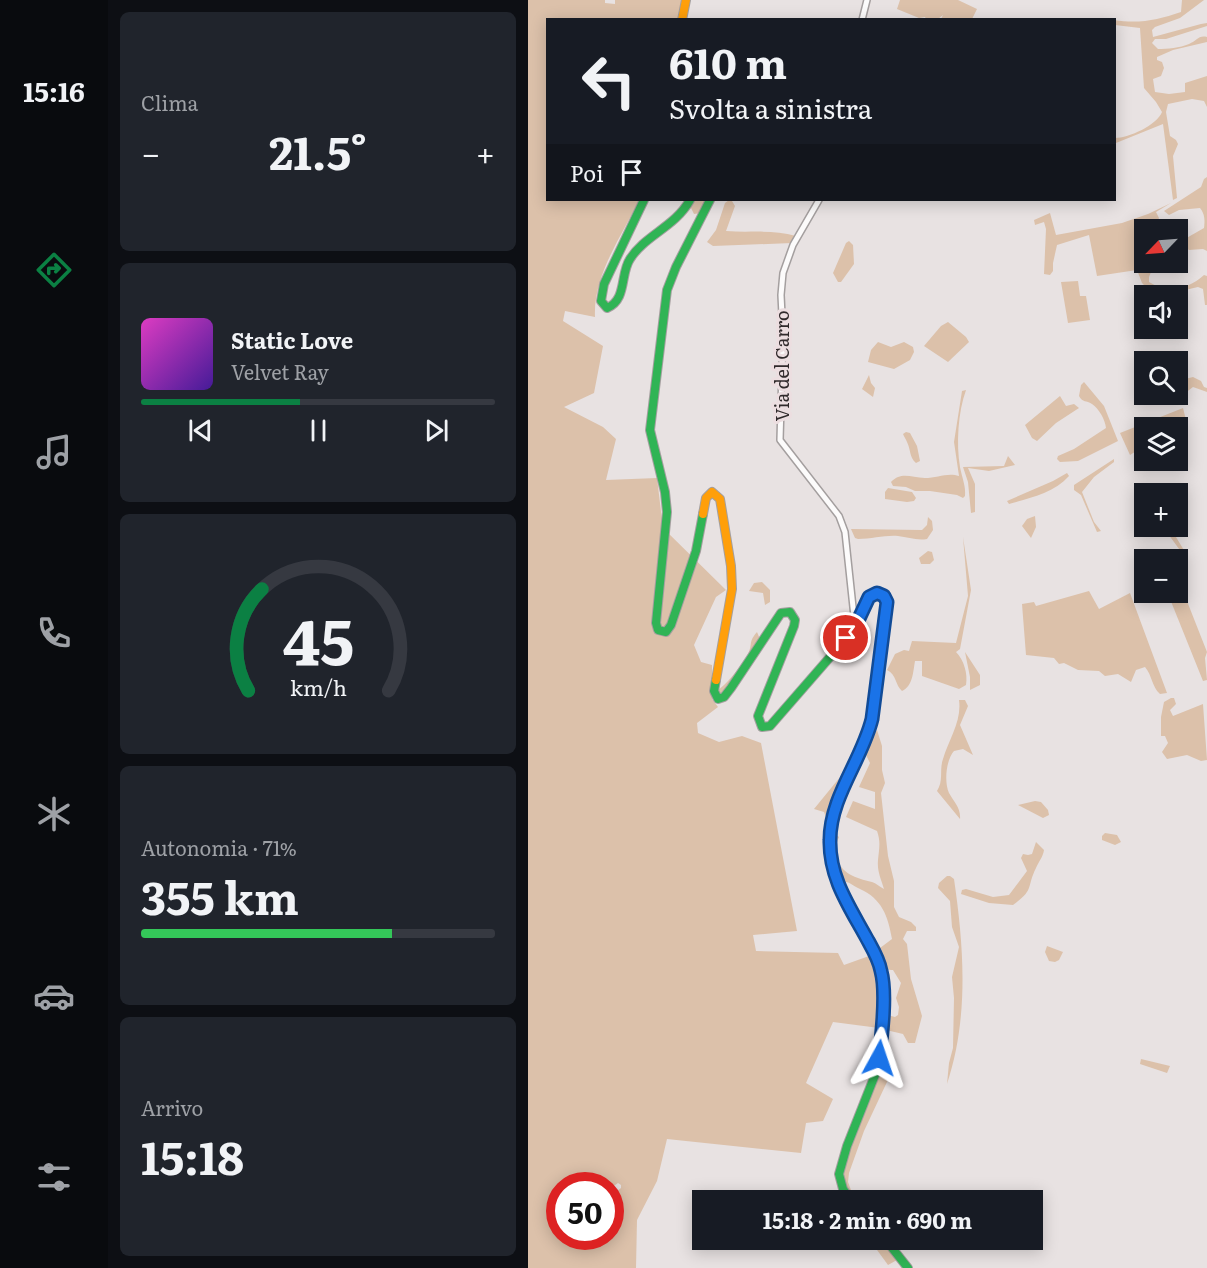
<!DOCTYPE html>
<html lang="it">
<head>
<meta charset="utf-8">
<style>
	body { margin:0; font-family:Literata,serif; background:#20242c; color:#f1f3f6; height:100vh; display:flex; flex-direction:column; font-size:22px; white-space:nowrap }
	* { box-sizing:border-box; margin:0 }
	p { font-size:20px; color:#9ea1a6 }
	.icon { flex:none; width:33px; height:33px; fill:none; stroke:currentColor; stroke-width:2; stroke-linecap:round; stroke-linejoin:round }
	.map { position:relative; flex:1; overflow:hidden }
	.drawer { display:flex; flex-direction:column; gap:12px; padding:12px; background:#0d0f14; width:420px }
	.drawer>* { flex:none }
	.top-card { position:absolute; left:18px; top:18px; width:570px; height:183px; border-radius:0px; box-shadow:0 3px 15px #0003; background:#171b24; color:#f1f3f6; overflow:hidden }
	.needle { width:39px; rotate:245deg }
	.fabs { position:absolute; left:606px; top:219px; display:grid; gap:12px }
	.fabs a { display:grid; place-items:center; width:54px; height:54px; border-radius:0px; background:#171b24; box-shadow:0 3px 15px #0003; font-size:30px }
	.speed { position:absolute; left:18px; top:1172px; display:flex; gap:12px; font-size:30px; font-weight:700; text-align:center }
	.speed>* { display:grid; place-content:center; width:78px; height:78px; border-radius:50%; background:#171b24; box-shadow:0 3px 15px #0003; line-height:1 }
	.speed .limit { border:9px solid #d22; background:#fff; color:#111 }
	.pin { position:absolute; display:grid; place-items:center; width:51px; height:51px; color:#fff; margin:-26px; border:3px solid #fff; border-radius:50%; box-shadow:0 2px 6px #0007 }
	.me { position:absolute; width:66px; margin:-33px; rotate:5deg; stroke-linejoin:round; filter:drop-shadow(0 0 4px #0008) }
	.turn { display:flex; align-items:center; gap:21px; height:126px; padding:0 24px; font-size:27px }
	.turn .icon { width:78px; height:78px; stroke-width:2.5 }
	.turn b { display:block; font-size:42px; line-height:51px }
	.then { display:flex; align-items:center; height:57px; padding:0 24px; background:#0003; gap:12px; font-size:22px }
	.big { font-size:45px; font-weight:700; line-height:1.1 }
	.drawer .widget { flex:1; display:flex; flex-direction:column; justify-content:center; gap:9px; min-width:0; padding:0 21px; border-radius:9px; background:#20242c }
	.drawer .dial { align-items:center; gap:0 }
	.dial svg { height:156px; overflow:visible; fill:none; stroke:#363941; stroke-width:7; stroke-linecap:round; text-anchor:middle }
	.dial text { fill:#f1f3f6; stroke:none }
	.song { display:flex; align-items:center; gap:18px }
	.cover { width:72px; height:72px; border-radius:9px; background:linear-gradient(135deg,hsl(310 70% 55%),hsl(260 70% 35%)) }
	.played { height:6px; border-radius:3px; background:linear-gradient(90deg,#0b8043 45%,#363941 45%) }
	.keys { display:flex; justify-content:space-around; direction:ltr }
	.heat { display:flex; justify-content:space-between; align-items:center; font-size:33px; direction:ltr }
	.charge { height:9px; border-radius:4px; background:linear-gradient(90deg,#34c759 71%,#363941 0) }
	.trip { position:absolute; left:164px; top:1190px; width:351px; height:60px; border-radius:0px; background:#171b24; box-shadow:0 3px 15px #0003; font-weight:700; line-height:60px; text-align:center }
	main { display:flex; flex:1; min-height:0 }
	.menu { display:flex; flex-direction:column; width:108px; justify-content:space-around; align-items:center; background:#090b0e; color:#9ea1a6 }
	.menu .icon { width:42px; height:42px }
	.menu .active { color:#0b8043 }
	.menu b { font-size:27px; color:#f1f3f6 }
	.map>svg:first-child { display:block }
	.green { fill:#dcc1aa; fill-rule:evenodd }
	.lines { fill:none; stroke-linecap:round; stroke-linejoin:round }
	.street-casing { stroke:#a49f9f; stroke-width:8 }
	.fast-casing { stroke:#a49f9f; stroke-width:10 }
	.slow-casing { stroke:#a49f9f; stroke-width:10 }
	.street { stroke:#fcfbfb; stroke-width:5 }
	.fast { stroke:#30b455; stroke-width:8 }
	.slow { stroke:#ff9f0a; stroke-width:8 }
	.route-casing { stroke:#114b97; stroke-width:15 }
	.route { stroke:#1a73e8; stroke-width:10 }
	.labels { text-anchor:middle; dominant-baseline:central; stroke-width:6; stroke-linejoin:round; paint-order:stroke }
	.street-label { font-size:18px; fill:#302a2b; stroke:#ecdee0 }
</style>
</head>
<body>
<main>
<nav class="menu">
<b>15:16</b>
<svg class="icon active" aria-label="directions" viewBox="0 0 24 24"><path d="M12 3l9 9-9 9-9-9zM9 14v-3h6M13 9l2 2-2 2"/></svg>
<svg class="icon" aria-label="music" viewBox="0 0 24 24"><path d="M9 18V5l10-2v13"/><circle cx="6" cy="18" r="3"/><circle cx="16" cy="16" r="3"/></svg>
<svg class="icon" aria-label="phone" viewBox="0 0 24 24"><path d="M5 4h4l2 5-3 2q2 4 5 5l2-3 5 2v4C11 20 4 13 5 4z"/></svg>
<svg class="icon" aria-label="climate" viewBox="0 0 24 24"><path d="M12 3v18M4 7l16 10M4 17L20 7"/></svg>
<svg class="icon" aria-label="car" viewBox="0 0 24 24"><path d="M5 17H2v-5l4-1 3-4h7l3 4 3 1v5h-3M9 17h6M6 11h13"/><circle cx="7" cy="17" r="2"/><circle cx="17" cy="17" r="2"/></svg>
<svg class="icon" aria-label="filters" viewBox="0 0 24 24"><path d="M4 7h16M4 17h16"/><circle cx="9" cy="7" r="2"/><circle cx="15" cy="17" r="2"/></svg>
</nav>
<section class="drawer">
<div class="widget"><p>Clima</p>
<div class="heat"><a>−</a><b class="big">21.5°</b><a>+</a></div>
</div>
<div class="widget">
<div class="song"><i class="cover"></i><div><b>Static Love</b><p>Velvet Ray</p></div></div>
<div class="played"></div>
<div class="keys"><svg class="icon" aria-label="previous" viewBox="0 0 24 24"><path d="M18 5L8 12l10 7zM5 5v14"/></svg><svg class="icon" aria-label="pause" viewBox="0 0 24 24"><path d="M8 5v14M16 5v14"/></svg><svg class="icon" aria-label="next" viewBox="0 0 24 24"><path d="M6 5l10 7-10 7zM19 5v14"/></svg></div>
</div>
<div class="widget dial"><svg viewBox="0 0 100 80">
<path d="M14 69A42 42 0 1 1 86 69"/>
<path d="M14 69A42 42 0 0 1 21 17" stroke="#0b8043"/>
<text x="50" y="56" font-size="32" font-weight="700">45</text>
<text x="50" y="72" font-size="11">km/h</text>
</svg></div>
<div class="widget"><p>Autonomia · 71%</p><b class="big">355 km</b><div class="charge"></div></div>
<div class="widget"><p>Arrivo</p><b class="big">15:18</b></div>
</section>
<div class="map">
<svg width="679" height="1268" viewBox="0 0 679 1268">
	<rect width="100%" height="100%" fill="#e8e2e2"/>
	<g class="green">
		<path d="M0 0H77V3L87 4V0H157L152 19 20 20V200H111C94 236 65 275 67 317L37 311 35 321 75 346 66 393 36 407 75 427 88 439 78 480 129 478 135 528 198 590 188 597 166 645 173 662 184 665V699L190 707 169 723 170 733 191 742 214 736 233 743 269 931 225 935 228 951 310 953 316 965 341 956C354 980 352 1002 351 1028L305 1022 278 1083 305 1099 295 1121 278 1123 273 1153 139 1139 129 1181 109 1220 108 1268H0ZM74 1178 78 1181 77 1185H82L83 1188 90 1183 93 1185V1188L83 1196 82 1236H32V1185H70L71 1180Z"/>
		<path d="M372 0H430L449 9 444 19H413L415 15 410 19H398L397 17 391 18 369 9Z"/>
		<path d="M654 0H676L652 18 627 27 624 30 625 37 673 24 679 23V26L638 39H627L624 43 630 49C639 49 652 48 661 44 669 41 670 35 679 37V42L645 50 629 57V60L634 62 636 68 633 76 625 79 627 92 641 94 657 92V83L679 76V107L676 101 664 99 640 104 638 112 642 136 648 140 650 144 645 156 649 198 645 200 635 124 588 143 587 138C601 138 629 125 634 112L628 102 616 88 612 28 587 25 586 20C611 24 630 20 653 12Z"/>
		<path d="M679 177V251L675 249 661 250 655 245V240L676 228C677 221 677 214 672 208L651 210 641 215 636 211 673 187 676 179Z"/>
		<path d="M165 200H178L173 213 166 214 162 206Z"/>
		<path d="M201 200 204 201 207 206 198 231C222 233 245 229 268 236L264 243 185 246 179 242 188 230 197 203Z"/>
		<path d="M643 203 628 212 631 218 629 223 616 230 612 243 616 262 625 267 621 277V282C640 294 661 289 676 275L679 276V305H677L675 289 670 287 640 294 621 290 614 283 609 270 569 276 561 235 529 245 525 263V271L522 275 516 274 518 229 516 222 507 225 506 220 522 213 528 235 594 223 620 214Z"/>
		<path d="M321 241 325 245 326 264 313 282H310L305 273 318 243Z"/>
		<path d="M550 281 552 296H558L562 320 540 323 533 282Z"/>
		<path d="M420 322 438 337 441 342 420 362 396 346 413 326Z"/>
		<path d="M350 342 363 347 376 342 385 347 386 352 382 360 366 369 340 362 343 350Z"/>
		<path d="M341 375 343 383 347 388 345 397 334 389Z"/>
		<path d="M665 377 673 381 676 387 679 388V392L665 387 652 397 650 387 657 379Z"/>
		<path d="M556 382 576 406 590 441 550 461 532 462 529 459 530 456 546 449 578 428C577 419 571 409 564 404 558 400 555 403 551 396L553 385Z"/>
		<path d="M438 390C430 412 428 444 432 467 434 478 438 486 437 496L435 498 429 495 402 491H387L378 487 365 486 363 482C374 471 383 478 397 478 409 478 420 472 431 476L426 442 434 391Z"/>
		<path d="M532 396 538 406 546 404 551 408 528 423 509 441 504 438 497 425Z"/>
		<path d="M655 408 659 424 650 429 616 428V446L602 455 592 433Z"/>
		<path d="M378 432 382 433 389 446 392 461 388 463C381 457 383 450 379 442 378 439 376 437 375 434Z"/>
		<path d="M480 456 487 465 461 471 440 468 447 484V512L443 513 440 482 435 467 476 466Z"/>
		<path d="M586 459V462L566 477 554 492 566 522 573 531 569 532 553 495 546 490V485Z"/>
		<path d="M539 473 541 476C526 493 502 498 481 504L479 501 525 481Z"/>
		<path d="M360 488 384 492 388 498 386 501 379 502 357 499V492Z"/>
		<path d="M507 516 508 527 503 538 494 526 499 519Z"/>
		<path d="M400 517 404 521 405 530 399 539C389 541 380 537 370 536 357 535 344 539 330 539L327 538 323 529 394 530 399 525Z"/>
		<path d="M635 527H642L660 557 650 562V560L641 559 654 553Z"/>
		<path d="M435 537 443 590 432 649 428 652C436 660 440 674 438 685L431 689 394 676V661H387C385 672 385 686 374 691 367 685 369 675 359 670L367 654 376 650 381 651 384 641 428 643 440 596Z"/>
		<path d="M400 551 404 552 406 560 402 564H393L391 558Z"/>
		<path d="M234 582 242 590V602L237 605 235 593 221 591 226 583Z"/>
		<path d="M561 591 571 609 602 593 639 693 632 694C624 687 624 675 617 667L608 670 603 682 590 674 577 676 571 671 550 670 536 663 531 664 526 658 498 655 494 604 506 602 508 606Z"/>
		<path d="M655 591 679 652 677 658 679 680 675 681 642 599Z"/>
		<path d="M229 632 232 639 194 696 191 697 188 691C197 687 215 664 220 654 225 644 220 642 229 632Z"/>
		<path d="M437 652 452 675V685L442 690V677Z"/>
		<path d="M643 698H646L648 704 642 710 645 716 675 704 679 760 673 761 659 755 639 759 634 752 640 743 637 736H633V717L636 702Z"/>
		<path d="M431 700H437L440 706 432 725 445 755 435 749 426 751C418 760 416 782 421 793 426 802 433 808 432 819L409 791C416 780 411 770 415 759 421 739 434 721 431 700Z"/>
		<path d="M349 730 354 746V770L357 783 353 793 360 856 366 881V907L371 917 383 922 388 927V931H379L375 939 379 944 383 979 394 1016 387 1043H380L375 1034 358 1030 356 1014 367 1017 370 1015 371 1007 368 998 373 983 365 970C353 970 352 960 348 951L364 939C360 916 354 899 332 889 322 885 323 881 311 882L304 844 305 832 311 837C308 843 308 849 309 856 312 874 328 878 344 882 348 883 352 887 356 889 353 879 349 871 350 860 351 849 353 842 349 831L318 817 325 801 347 809V792L331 787 342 763 336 751 343 737Z"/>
		<path d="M326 760 301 825 296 812 286 809Z"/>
		<path d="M507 801 513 802 520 810 521 815 515 818 490 805Z"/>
		<path d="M577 833 589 835 593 842 587 845 574 840V836Z"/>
		<path d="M508 842 516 850C515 857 511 861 508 868 498 888 507 889 485 905L461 903 433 894 434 890 438 889 465 897 481 895 499 871 493 858 495 854 500 855 504 854Z"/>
		<path d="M419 876H422L426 879C436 948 441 1017 419 1084L421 1063 425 1048 426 998 424 977 431 947 424 927 422 901 410 888 411 883Z"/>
		<path d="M519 946 535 952 531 960 527 962 521 961 517 952Z"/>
		<path d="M355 1044C364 1050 365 1057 366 1067L336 1131 321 1173 320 1182 323 1190 332 1200H325L316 1188 314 1168Z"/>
		<path d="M613 1059 642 1066 639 1073 612 1064Z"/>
		<path d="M341 1239H350L369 1260 360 1265Z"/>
	</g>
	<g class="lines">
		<g class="street-casing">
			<g id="street">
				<path d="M334 20 339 0"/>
				<path d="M291 200 265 245 255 273 253 295 255 335 252 440 311 516 317 532 327 626"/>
			</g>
		</g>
		<g class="fast-casing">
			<g id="fast">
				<path d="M116 200 76 284 73 301 79 308C99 300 92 274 102 259 117 235 147 227 162 200"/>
				<path d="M175 514 168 551 143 625 138 632 130 630 128 623 139 512 137 492 122 430 139 290 148 267 182 200"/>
				<path d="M188 680 186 691 190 699 196 697 203 688 253 613 262 612 267 620 266 626 230 716 234 727 242 726 316 641 329 624 342 597 352 593 359 602 342 727 312 797"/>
				<path d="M323 1200 315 1189 311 1174 319 1146 347 1075 353 1042 354 999"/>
				<path d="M357 1239 380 1268"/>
			</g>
		</g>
		<g class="slow-casing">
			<g id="slow">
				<path d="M154 20 158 0"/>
				<path d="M175 514 178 498 184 492 192 499 203 566 204 589 188 680"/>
				<path d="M312 797C288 855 311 887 338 937 345 950 354 965 355 980 356 986 355 993 354 999"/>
			</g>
		</g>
		<use href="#street" class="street"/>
		<use href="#fast" class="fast"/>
		<use href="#slow" class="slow"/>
	</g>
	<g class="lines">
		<g class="route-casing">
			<path id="route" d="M318 638 327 627 341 597 349 593 356 596 359 602 344 719C334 760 302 797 302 840 301 877 321 906 338 937 344 948 351 959 353 971 359 993 354 1034 351 1058"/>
		</g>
		<use href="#route" class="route"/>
	</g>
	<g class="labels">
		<g class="street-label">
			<text transform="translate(253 366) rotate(-90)">Via del Carro</text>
		</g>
	</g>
</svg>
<div class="fabs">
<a><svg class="needle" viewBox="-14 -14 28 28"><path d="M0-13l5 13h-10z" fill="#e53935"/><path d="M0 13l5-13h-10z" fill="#9ea1a6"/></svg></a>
<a><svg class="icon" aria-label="sound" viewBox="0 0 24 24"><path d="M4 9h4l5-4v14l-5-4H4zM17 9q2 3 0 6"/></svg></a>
<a><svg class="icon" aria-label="search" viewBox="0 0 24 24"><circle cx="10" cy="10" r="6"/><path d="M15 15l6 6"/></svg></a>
<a><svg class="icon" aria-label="layers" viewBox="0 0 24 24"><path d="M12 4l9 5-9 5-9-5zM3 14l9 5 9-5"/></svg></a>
<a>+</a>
<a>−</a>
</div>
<div class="speed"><div class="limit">50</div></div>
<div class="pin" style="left:318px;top:638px;background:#d93025"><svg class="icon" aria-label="arrive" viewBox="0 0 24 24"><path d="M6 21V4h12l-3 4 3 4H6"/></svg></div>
<svg class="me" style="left:351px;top:1058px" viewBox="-20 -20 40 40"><path d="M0-17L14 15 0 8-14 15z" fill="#1a73e8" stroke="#fff" stroke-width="4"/></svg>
<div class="trip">15:18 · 2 min · 690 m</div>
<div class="top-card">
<div class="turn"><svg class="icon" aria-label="left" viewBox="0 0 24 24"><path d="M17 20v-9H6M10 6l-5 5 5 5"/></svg><div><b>610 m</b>Svolta a sinistra</div></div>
<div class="then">Poi<svg class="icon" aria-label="arrive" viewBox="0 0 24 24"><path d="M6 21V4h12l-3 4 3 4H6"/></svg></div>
</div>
</div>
</main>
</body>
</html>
